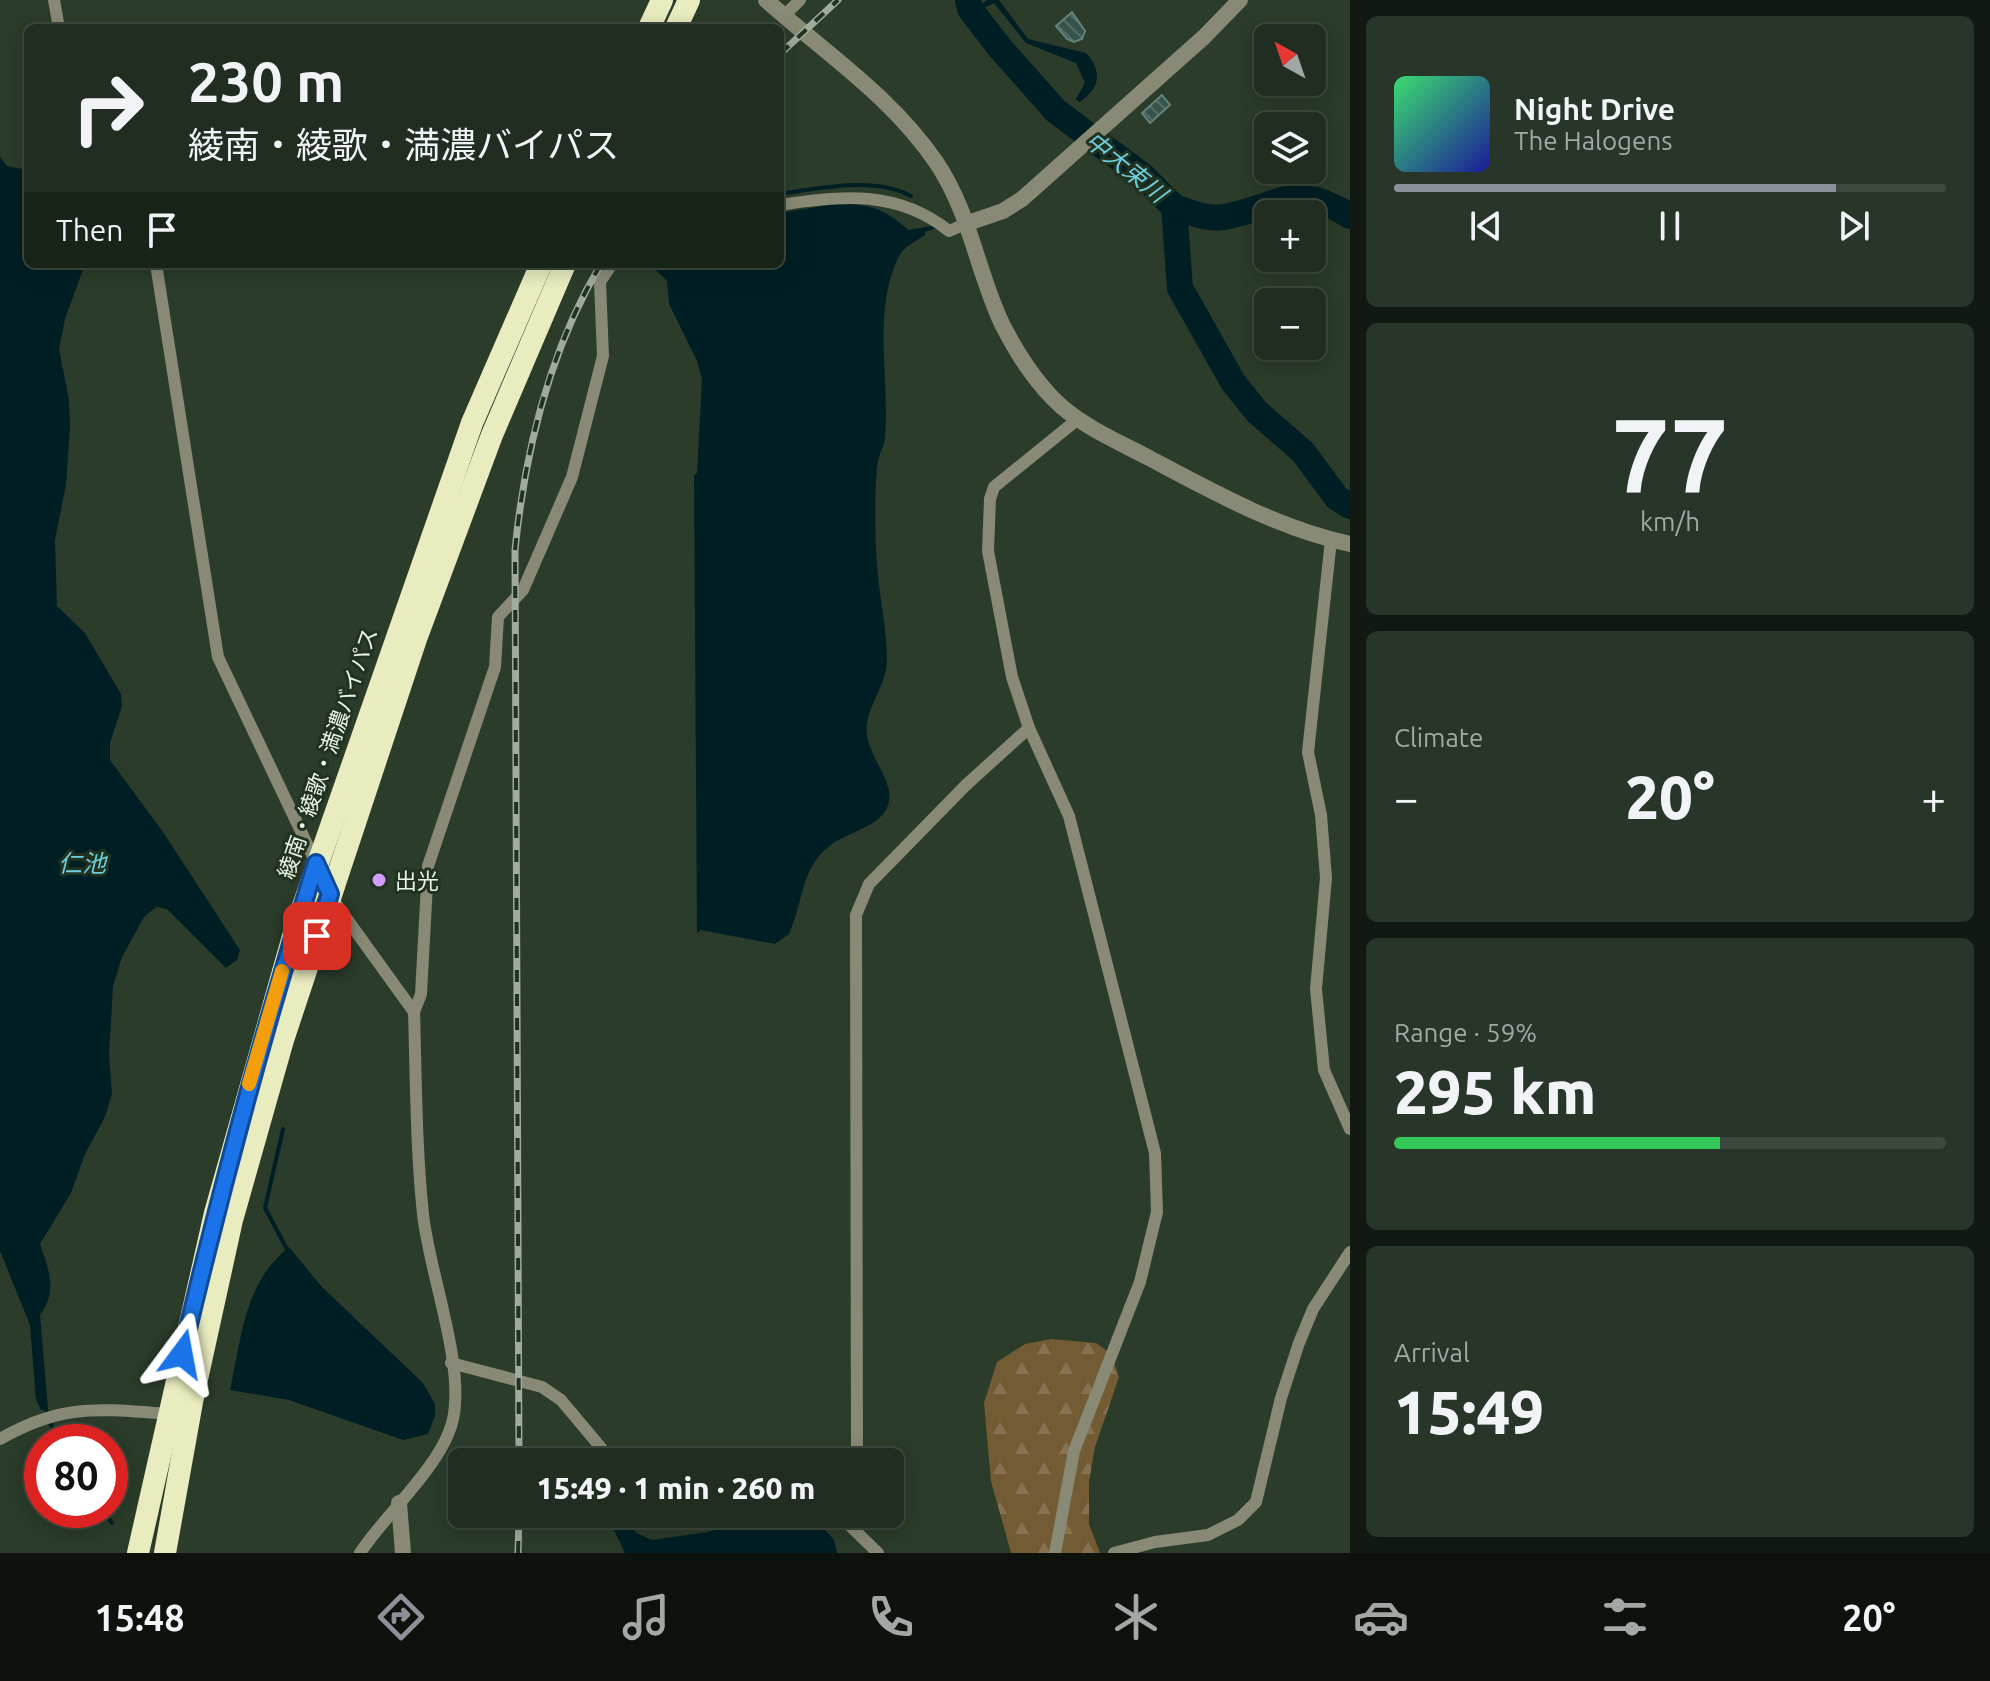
<!DOCTYPE html>
<html lang="en">
<head>
<meta charset="utf-8">
<style>
	body { margin:0; font-family:Ubuntu,"Noto Sans JP",sans-serif; background:#283529; color:#f1f3f6; height:100vh; display:flex; flex-direction:column; font-size:30px; white-space:nowrap }
	* { box-sizing:border-box; margin:0 }
	p { font-size:26px; color:#a2a8a5 }
	.icon { flex:none; width:44px; height:44px; fill:none; stroke:currentColor; stroke-width:2; stroke-linecap:round; stroke-linejoin:round }
	.map { position:relative; flex:1; overflow:hidden }
	.sheet { display:flex; flex-direction:column; gap:16px; padding:16px; background:#121912; width:640px }
	.sheet>* { flex:none }
	.guide { position:absolute; left:24px; top:24px; width:760px; height:244px; border-radius:12px; box-shadow:0 4px 20px #0003,0 0 0 2px #3d493e; background:#202d20; color:#f1f3f6; overflow:hidden }
	.needle { width:52px; rotate:320deg }
	.controls { position:absolute; left:1254px; top:24px; display:grid; gap:16px }
	.controls a { display:grid; place-items:center; width:72px; height:72px; border-radius:12px; background:#202d20; box-shadow:0 4px 20px #0003,0 0 0 2px #3d493e; font-size:40px }
	.speed { position:absolute; left:24px; top:1424px; display:flex; gap:16px; font-size:40px; font-weight:700; text-align:center }
	.speed>* { display:grid; place-content:center; width:104px; height:104px; border-radius:50%; background:#202d20; box-shadow:0 4px 20px #0003,0 0 0 2px #3d493e; line-height:1 }
	.speed .limit { border:12px solid #d22; background:#fff; color:#111 }
	.pin { position:absolute; display:grid; place-items:center; width:68px; height:68px; color:#fff; margin:-34px; border-radius:16px; box-shadow:0 4px 12px #0006 }
	.me { position:absolute; width:88px; margin:-44px; rotate:13deg; stroke-linejoin:round; filter:drop-shadow(0 0 6px #0008) }
	.turn { display:flex; align-items:center; gap:28px; height:168px; padding:0 32px; font-size:36px }
	.turn .icon { width:104px; height:104px; stroke-width:2.5 }
	.turn b { display:block; font-size:56px; line-height:68px }
	.then { display:flex; align-items:center; height:76px; padding:0 32px; background:#0003; gap:16px; font-size:30px }
	.big { font-size:60px; font-weight:800; line-height:1.1 }
	.sheet .widget { flex:1; display:flex; flex-direction:column; justify-content:center; gap:12px; min-width:0; padding:0 28px; border-radius:12px; background:#283529 }
	.sheet .dial { align-items:center; gap:0 }
	.dial b { font-size:104px; line-height:1 }
	.song { display:flex; align-items:center; gap:24px }
	.cover { width:96px; height:96px; border-radius:12px; background:linear-gradient(135deg,hsl(140 70% 55%),hsl(240 70% 35%)) }
	.played { height:8px; border-radius:4px; background:linear-gradient(90deg,#8c9099 80%,#3d493e 80%) }
	.keys { display:flex; justify-content:space-around; direction:ltr }
	.heat { display:flex; justify-content:space-between; align-items:center; font-size:44px; direction:ltr }
	.charge { height:12px; border-radius:6px; background:linear-gradient(90deg,#34c759 59%,#3d493e 0) }
	.trip { position:absolute; left:448px; top:1448px; width:456px; height:80px; border-radius:12px; background:#202d20; box-shadow:0 4px 20px #0003,0 0 0 2px #3d493e; font-weight:800; line-height:80px; text-align:center }
	.tab-bar { display:flex; height:128px; justify-content:space-around; align-items:center; background:#0d120d; color:#a2a8a5 }
	.tab-bar .icon { width:56px; height:56px }
	.tab-bar .active { color:#8c9099 }
	.tab-bar b { font-size:36px; color:#f1f3f6 }
	main { display:flex; flex:1; min-height:0 }
	.map>svg:first-child { display:block }
	.forest { fill:url(#forest-firs) }
	.water { fill:#001f24 }
	.lines { fill:none; stroke-linecap:round; stroke-linejoin:round }
	.stream { stroke:#001f24; stroke-width:4 }
	.river { stroke:#001f24; stroke-width:26 }
	.building { fill:url(#building-back-hatch); stroke:#63837a; stroke-width:2 }
	.minor { stroke:#888a76; stroke-width:12 }
	.tertiary { stroke:#888a76; stroke-width:16 }
	.trunk { stroke:#e9ecbf; stroke-width:22 }
	.rail-casing { stroke:#9eab9d; stroke-width:7 }
	.rail { stroke:#213220; stroke-width:4; stroke-dasharray:12; stroke-linecap:butt }
	.route-casing { stroke:#114b97; stroke-width:20 }
	.route { stroke:#1a73e8; stroke-width:14 }
	.slow { stroke:#f59e0b; stroke-width:14 }
	.poi-dot { fill:#d09dff; stroke:#213220; stroke-width:3 }
	.labels { text-anchor:middle; dominant-baseline:central; stroke-width:6; stroke-linejoin:round; paint-order:stroke }
	.street-label { font-size:22px; fill:#e9f4e8; stroke:#213220 }
	.poi-label { font-size:22px; fill:#e9f4e8; stroke:#213220; text-anchor:start }
	.water-label { font-size:24px; font-style:italic; fill:#6dcfde; stroke:#213220 }
</style>
</head>
<body>
<main>
<div class="map">
<svg width="1350" height="1553" viewBox="0 0 1350 1553">
	<defs>
		<pattern id="forest-firs" width="22" height="20" patternUnits="userSpaceOnUse" patternTransform="scale(2)"><rect width="22" height="20" fill="#735b33"/><path d="M5 1l3.5 6h-7zM16 11l3.5 6h-7z" fill="#877351"/></pattern>
		<pattern id="building-back-hatch" width="6" height="6" patternUnits="userSpaceOnUse" patternTransform="scale(2)"><rect width="6" height="6" fill="#36544c"/><path d="M-1 5l2 2M0 0l6 6M5-1l2 2" fill="none" stroke="#536d66"/></pattern>
	</defs>
	<rect width="100%" height="100%" fill="#2b3c2a"/>
	<path class="forest" d="M1051 1339 1096 1343 1111 1354 1119 1377 1095 1447 1089 1482V1524L1100 1553H1011L991 1481 984 1403 997 1362 1025 1344Z"/>
	<g class="water">
		<path d="M987 0H999L1028 39 1086 53C1103 71 1100 90 1079 102L1076 99 1085 83 1076 63 1026 43 994 3 980 10 978 7Z"/>
		<path d="M0 157 7 166 28 170V264H85L65 319 59 349 69 400 70 426 66 485 55 540 57 606 85 633 121 694 122 706 110 743V760L163 832 240 950 237 960 226 968 167 909 156 907 144 917 122 957 113 986 109 1055 112 1094 105 1117 85 1154 71 1193 40 1244C49 1271 58 1290 40 1315L48 1409 41 1410 36 1400 30 1325 0 1251Z"/>
		<path d="M835 204C871 204 881 207 909 230L936 225 937 228 925 232V235C915 242 904 246 898 258 872 314 890 379 885 438 884 446 880 453 878 461 874 484 875 540 877 564 879 596 887 628 887 660 887 686 863 711 867 735 870 758 893 780 889 802 885 825 849 832 832 844 800 867 804 901 789 934L775 944 701 930 697 933 694 475 697 473 702 379 697 361 669 304 667 281 650 264H780V213Z"/>
		<path d="M289 1247 322 1287 423 1383 435 1404V1416L428 1434 403 1440 289 1400 230 1390C242 1336 244 1283 289 1247Z"/>
		<path d="M613 1514H626L636 1533 652 1540 708 1532 772 1514H811L834 1540 837 1553H625L614 1530Z"/>
	</g>
	<g class="lines">
		<g class="stream">
			<path d="M780 194C820 188 874 176 911 196"/>
			<path d="M283 1129 265 1208 288 1251"/>
			<path d="M45 1407 57 1442"/>
			<path d="M103 1510 112 1523"/>
		</g>
		<g class="river">
			<path d="M968 0 970 9 1000 48 1056 111 1143 176 1174 207 1180 288 1233 382 1257 412 1303 452 1337 498 1350 506"/>
			<path d="M1174 207C1190 212 1208 220 1224 217 1282 206 1293 180 1350 216"/>
		</g>
	</g>
	<g class="building">
		<path d="M1072 12 1085 31 1082 39 1074 42 1067 39 1056 26Z"/>
		<path d="M1162 95 1170 105 1150 123 1142 113Z"/>
	</g>
	<g class="lines">
		<g class="minor">
			<path d="M54 0 59 28"/>
			<path d="M784 16 800 0"/>
			<path d="M780 205C841 195 898 190 949 231L968 223"/>
			<path d="M156 264 218 657 317 865"/>
			<path d="M1331 540 1308 752 1321 815 1326 878 1316 989 1324 1070 1350 1129"/>
			<path d="M331 897 414 1012"/>
			<path d="M451 1363 542 1387 561 1400 613 1462"/>
			<path d="M0 1439C63 1403 99 1409 169 1414"/>
			<path d="M857 1462 856 915 869 884 966 785 1029 728"/>
			<path d="M645 1514 655 1520 690 1514"/>
			<path d="M838 1514 878 1553"/>
			<path d="M360 1553C386 1513 443 1465 453 1419 465 1364 429 1272 423 1214 416 1147 416 1079 414 1012L421 994 428 866 495 667 498 617 523 590 572 477 603 356 600 282 612 264"/>
			<path d="M1055 1553 1074 1451 1140 1282 1157 1212 1155 1153 1069 816 1029 728 1012 677 988 551 990 499 994 487 1078 419"/>
			<path d="M1114 1553 1155 1542 1208 1535 1238 1520 1256 1502 1281 1398 1299 1343 1313 1309 1350 1252"/>
		</g>
		<g class="tertiary">
			<path d="M766 0C825 53 891 96 936 162 970 212 977 271 1002 324 1018 355 1036 384 1062 407 1088 429 1121 443 1151 459 1215 493 1278 528 1350 544"/>
			<path d="M968 223 1003 211 1022 199 1204 37 1240 0"/>
			<path d="M399 1503 403 1553"/>
		</g>
		<g class="trunk">
			<path d="M649 28 662 0"/>
			<path d="M676 28 689 0"/>
			<path d="M138 1553 215 1213 295 929 472 423 541 264"/>
			<path d="M165 1553 192 1402 232 1220 283 1040 416 639 492 435 565 264"/>
		</g>
		<g class="rail-casing">
			<g id="rail">
				<path d="M780 54 838 0"/>
				<path d="M519 1462 515 550C525 450 549 351 601 264"/>
				<path d="M518 1553 519 1514"/>
			</g>
		</g>
		<use href="#rail" class="rail"/>
	</g>
	<g class="lines">
		<g class="route-casing">
			<path id="route" d="M182 1354C221 1188 265 1025 316 863L330 894 317 936"/>
		</g>
		<use href="#route" class="route"/>
		<path class="slow" d="M249 1084 282 971"/>
	</g>
	<circle class="poi-dot" cx="379" cy="880" r="8"/>
	<g class="labels">
		<g class="street-label">
			<text transform="translate(327 753) rotate(-71)">綾南・綾歌・満濃バイパス</text>
		</g>
		<g class="poi-label">
			<text x="395" y="880">出光</text>
		</g>
		<g class="water-label">
			<text transform="translate(1126 167) rotate(39)">中大束川</text>
			<text x="82" y="863">仁池</text>
		</g>
	</g>
</svg>
<div class="controls">
<a><svg class="needle" viewBox="-14 -14 28 28"><path d="M0-13l5 13h-10z" fill="#e53935"/><path d="M0 13l5-13h-10z" fill="#a2a8a5"/></svg></a>
<a><svg class="icon" aria-label="layers" viewBox="0 0 24 24"><path d="M12 4l9 5-9 5-9-5zM3 14l9 5 9-5"/></svg></a>
<a>+</a>
<a>−</a>
</div>
<div class="speed"><div class="limit">80</div></div>
<div class="pin" style="left:317px;top:936px;background:#d93025"><svg class="icon" aria-label="arrive" viewBox="0 0 24 24"><path d="M6 21V4h12l-3 4 3 4H6"/></svg></div>
<svg class="me" style="left:182px;top:1354px" viewBox="-20 -20 40 40"><path d="M0-17L14 15 0 8-14 15z" fill="#1a73e8" stroke="#fff" stroke-width="4"/></svg>
<div class="trip">15:49 · 1 min · 260 m</div>
<div class="guide">
<div class="turn"><svg class="icon" aria-label="right" viewBox="0 0 24 24"><path d="M7 20v-9h11M14 6l5 5-5 5"/></svg><div><b>230 m</b>綾南・綾歌・満濃バイパス</div></div>
<div class="then">Then<svg class="icon" aria-label="arrive" viewBox="0 0 24 24"><path d="M6 21V4h12l-3 4 3 4H6"/></svg></div>
</div>
</div>
<section class="sheet">
<div class="widget">
<div class="song"><i class="cover"></i><div><b>Night Drive</b><p>The Halogens</p></div></div>
<div class="played"></div>
<div class="keys"><svg class="icon" aria-label="previous" viewBox="0 0 24 24"><path d="M18 5L8 12l10 7zM5 5v14"/></svg><svg class="icon" aria-label="pause" viewBox="0 0 24 24"><path d="M8 5v14M16 5v14"/></svg><svg class="icon" aria-label="next" viewBox="0 0 24 24"><path d="M6 5l10 7-10 7zM19 5v14"/></svg></div>
</div>
<div class="widget dial"><b>77</b><p>km/h</p></div>
<div class="widget"><p>Climate</p>
<div class="heat"><a>−</a><b class="big">20°</b><a>+</a></div>
</div>
<div class="widget"><p>Range · 59%</p><b class="big">295 km</b><div class="charge"></div></div>
<div class="widget"><p>Arrival</p><b class="big">15:49</b></div>
</section>
</main>
<nav class="tab-bar">
<b>15:48</b>
<svg class="icon active" aria-label="directions" viewBox="0 0 24 24"><path d="M12 3l9 9-9 9-9-9zM9 14v-3h6M13 9l2 2-2 2"/></svg>
<svg class="icon" aria-label="music" viewBox="0 0 24 24"><path d="M9 18V5l10-2v13"/><circle cx="6" cy="18" r="3"/><circle cx="16" cy="16" r="3"/></svg>
<svg class="icon" aria-label="phone" viewBox="0 0 24 24"><path d="M5 4h4l2 5-3 2q2 4 5 5l2-3 5 2v4C11 20 4 13 5 4z"/></svg>
<svg class="icon" aria-label="climate" viewBox="0 0 24 24"><path d="M12 3v18M4 7l16 10M4 17L20 7"/></svg>
<svg class="icon" aria-label="car" viewBox="0 0 24 24"><path d="M5 17H2v-5l4-1 3-4h7l3 4 3 1v5h-3M9 17h6M6 11h13"/><circle cx="7" cy="17" r="2"/><circle cx="17" cy="17" r="2"/></svg>
<svg class="icon" aria-label="filters" viewBox="0 0 24 24"><path d="M4 7h16M4 17h16"/><circle cx="9" cy="7" r="2"/><circle cx="15" cy="17" r="2"/></svg>
<b>20°</b>
</nav>
</body>
</html>
